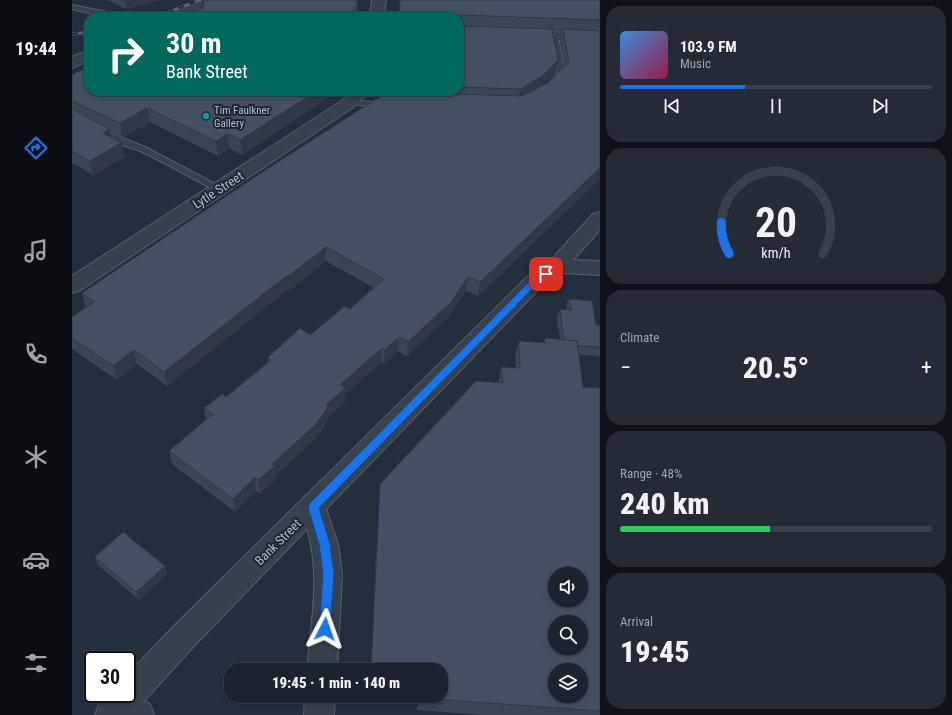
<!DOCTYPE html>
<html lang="en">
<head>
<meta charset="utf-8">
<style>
	body { margin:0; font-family:"Roboto Condensed",sans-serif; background:#242b36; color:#f1f3f6; height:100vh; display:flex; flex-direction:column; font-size:15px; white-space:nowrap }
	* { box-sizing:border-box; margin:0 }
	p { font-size:13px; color:#a0a4aa }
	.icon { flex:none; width:22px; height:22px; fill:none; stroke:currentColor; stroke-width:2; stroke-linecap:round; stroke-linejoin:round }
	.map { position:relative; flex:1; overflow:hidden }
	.details { display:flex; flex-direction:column; gap:6px; padding:6px; background:#0f1319; width:352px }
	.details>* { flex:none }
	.top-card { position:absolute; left:12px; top:12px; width:380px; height:84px; border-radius:16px; box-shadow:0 2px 6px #0003,0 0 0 1px #39404a; background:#00695c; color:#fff; overflow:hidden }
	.controls { position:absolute; left:476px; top:567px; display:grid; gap:8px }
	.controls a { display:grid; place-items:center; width:40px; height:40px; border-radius:50%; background:#1b232e; box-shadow:0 2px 6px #0003,0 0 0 1px #39404a; font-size:20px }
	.speed { position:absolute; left:12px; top:651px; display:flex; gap:8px; font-size:20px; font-weight:700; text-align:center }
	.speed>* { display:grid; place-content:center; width:52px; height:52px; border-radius:50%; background:#1b232e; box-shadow:0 2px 6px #0003,0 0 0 1px #39404a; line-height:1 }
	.speed .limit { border:2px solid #111; border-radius:6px; background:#fff; color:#111 }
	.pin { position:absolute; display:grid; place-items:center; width:34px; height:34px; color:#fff; margin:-17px; border-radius:8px; box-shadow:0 2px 6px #0006 }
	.me { position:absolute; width:44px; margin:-22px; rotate:4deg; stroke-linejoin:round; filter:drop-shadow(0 0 3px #0008) }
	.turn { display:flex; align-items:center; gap:14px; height:84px; padding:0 16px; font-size:18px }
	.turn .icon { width:52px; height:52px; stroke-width:2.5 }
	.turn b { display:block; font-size:28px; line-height:34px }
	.big { font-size:30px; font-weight:800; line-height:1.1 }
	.details .tile { flex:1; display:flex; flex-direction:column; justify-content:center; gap:6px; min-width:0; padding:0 14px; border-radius:16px; background:#242b36 }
	.details .dial { align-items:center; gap:0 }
	.dial svg { height:104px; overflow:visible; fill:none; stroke:#39404a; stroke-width:7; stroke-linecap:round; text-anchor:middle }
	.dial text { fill:#f1f3f6; stroke:none }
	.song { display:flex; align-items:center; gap:12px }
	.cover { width:48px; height:48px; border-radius:6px; background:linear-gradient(135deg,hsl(210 70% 55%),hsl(340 70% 35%)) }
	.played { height:4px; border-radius:2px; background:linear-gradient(90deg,#1a73e8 40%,#39404a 40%) }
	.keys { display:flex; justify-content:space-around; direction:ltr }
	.heat { display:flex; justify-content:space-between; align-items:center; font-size:22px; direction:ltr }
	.charge { height:6px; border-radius:3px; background:linear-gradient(90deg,#34c759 48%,#39404a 0) }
	.trip { position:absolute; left:152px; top:663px; width:224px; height:40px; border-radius:16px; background:#1b232e; box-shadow:0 2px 6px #0003,0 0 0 1px #39404a; font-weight:800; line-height:40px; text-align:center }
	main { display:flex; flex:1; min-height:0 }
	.tabs { display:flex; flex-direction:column; width:72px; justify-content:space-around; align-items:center; background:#0b0e12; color:#a0a4aa }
	.tabs .icon { width:28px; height:28px }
	.tabs .selected { color:#1a73e8 }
	.tabs b { font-size:18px; color:#f1f3f6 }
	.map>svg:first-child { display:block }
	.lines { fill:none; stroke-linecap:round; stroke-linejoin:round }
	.service-casing { stroke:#565f6c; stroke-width:2 }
	.minor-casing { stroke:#565f6c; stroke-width:2 }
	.service { fill:#38414e; fill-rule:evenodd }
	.minor { fill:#38414e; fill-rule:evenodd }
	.rail-casing { stroke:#5a6575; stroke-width:3 }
	.rail { stroke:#1d2633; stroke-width:2; stroke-dasharray:6; stroke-linecap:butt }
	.wall { fill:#3b4654; fill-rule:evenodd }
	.shaded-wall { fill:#303945 }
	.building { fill:#455162; stroke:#303945; fill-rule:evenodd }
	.route { fill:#1a73e8; stroke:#114b97 }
	.culture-dot { fill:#0f9aa8; stroke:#1d2633; stroke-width:1.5 }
	.labels { text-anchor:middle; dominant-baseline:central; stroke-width:4; stroke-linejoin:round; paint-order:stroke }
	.far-poi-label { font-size:11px; fill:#b4bcc9; stroke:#1d2633; text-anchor:start }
	.street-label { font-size:13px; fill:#b4bcc9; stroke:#1d2633 }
</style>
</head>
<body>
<main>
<nav class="tabs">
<b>19:44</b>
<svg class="icon selected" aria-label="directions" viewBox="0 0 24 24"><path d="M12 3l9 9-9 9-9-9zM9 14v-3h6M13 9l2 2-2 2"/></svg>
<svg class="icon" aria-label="music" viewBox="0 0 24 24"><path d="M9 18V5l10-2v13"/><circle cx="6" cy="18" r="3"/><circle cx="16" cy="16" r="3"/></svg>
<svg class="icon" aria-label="phone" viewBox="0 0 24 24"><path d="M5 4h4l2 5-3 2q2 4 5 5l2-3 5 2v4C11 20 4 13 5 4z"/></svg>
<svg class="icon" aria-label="climate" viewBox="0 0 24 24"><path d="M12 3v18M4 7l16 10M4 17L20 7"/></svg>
<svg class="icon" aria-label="car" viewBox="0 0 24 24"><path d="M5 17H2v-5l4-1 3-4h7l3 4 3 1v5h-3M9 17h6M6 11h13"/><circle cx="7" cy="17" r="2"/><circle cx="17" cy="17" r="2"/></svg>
<svg class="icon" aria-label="filters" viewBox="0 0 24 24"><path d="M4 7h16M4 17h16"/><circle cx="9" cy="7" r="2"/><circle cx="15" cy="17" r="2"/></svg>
</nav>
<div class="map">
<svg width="528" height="715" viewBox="0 0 528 715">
	<rect width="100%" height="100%" fill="#242f3e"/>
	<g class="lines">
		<g class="service-casing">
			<g id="service">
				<path d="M0 5 50 15 54 17C35 17 17 14 0 9Z"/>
				<path d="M479 34H485L486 36 493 74 485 84H482L478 82 485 74 478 36Z"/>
				<path d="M275 100 310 103 314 105 310 107 278 104 274 102Z"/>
				<path d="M33 131 73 147 153 189 148 192 145 191C119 178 94 163 68 151 56 146 38 144 29 134L30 132Z"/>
			</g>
		</g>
		<g class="minor-casing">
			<g id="minor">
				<path d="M128 0H146L144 3 113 17H95L97 14Z"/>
				<path d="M300 0H314L312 17H298Z"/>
				<path d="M451 31 528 34V42L446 38 444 35 446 32Z"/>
				<path d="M17 50V60L0 68V57Z"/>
				<path d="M281 91H298L280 108 7 291 0 293V276L268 102Z"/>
				<path d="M528 212V230L501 260 528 261V275L489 273 469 287 254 509 266 544 270 574 265 670H235C239 625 249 573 235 529L121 647 72 701 78 704 82 715H23L27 704 37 694H55V675L101 627 455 277 478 261 521 214Z"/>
				<path d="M233 696H263L262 715H232Z"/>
			</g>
		</g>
		<use href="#service" class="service"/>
		<use href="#minor" class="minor"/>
		<g class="rail-casing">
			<g id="rail">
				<path d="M84 17 128 0"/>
				<path d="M0 34 17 32"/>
			</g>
		</g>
		<use href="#rail" class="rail"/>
	</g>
	<g class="wall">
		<path d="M35 0H88L54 9Z"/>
		<path d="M132 0H286L285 17H130Z"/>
		<path d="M328 0H528V179L406 296 394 291 377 316 335 356 326 351 312 364 309 362 273 395V402L256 417V420L244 438 204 475V479L188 494 184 491 163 512 100 464 97 451 134 420 132 408 154 397 196 363 195 358 238 335 278 309 302 288 254 261 219 289 214 291 95 386 65 364 45 380 0 349V317L13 307 10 293 322 94V91H387V17H327ZM480 31H491L489 42 493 66 476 83 470 86 483 73Z"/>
		<path d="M0 75 17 91H260V95L170 155 157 148 146 156 78 122 50 138 38 132 39 137 49 143 52 157 21 175 0 163Z"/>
		<path d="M496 299 524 325H528V356L507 355 511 387 528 388V715H411L345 710 346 704 297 700V696H369L429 367 444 368 443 357 447 341 472 343 473 338 488 339 485 319 488 309 494 310V308Z"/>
		<path d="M23 557 95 574 67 600 26 565Z"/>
	</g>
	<g class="shaded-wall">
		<path d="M52 0H88L54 9Z"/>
		<path d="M388 15 387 28V16Z"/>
		<path d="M486 60 483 73 466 90 446 102 448 89Z"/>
		<path d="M245 91H260V95L170 155 168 140Z"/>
		<path d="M75 108 78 122 50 138 48 123Z"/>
		<path d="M37 129 40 143 31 133Z"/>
		<path d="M156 134 157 148 146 156 144 141Z"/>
		<path d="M49 143 52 157 21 175 18 161Z"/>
		<path d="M528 168V179L406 296 408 282Z"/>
		<path d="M254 247V261L219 289 214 291 95 386 92 372 213 277Z"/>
		<path d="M396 277 394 291 377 316 335 356 336 342Z"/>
		<path d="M327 337 326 351 312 364 313 350Z"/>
		<path d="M310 348 309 362 273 395V402L256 417V420L244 438 204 475V479L188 494 186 480 200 464 254 405 268 385Z"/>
		<path d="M62 350 65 364 45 380 41 366Z"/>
		<path d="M183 477 184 491 163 512 161 499Z"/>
		<path d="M93 566 95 574 67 600 64 592Z"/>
	</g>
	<g class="building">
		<path d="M132 0H285V7H282L281 17H130Z"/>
		<path d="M328 0H528V20L388 15 387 17H327Z"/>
		<path d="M387 24 388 26 480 29 486 60 469 77 448 89 387 87Z"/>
		<path d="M491 29 528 31V168L408 282 396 277 379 302 336 342 327 337 313 350 310 348 268 385 273 388 254 405 256 407 244 424 200 464 203 466 186 480 183 477 161 499 97 451 141 414 132 408 150 394 154 397 199 360 195 358 228 328 238 335 273 306 278 309 312 279 254 247 218 275 213 277 92 372 62 350 41 366 0 338V317L22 302 10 293 198 167 311 95 348 93 450 96 476 83 497 62Z"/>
		<path d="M17 66V91H245L168 140 156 134 144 141 75 108 48 123 0 101V75Z"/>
		<path d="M0 109 37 129 31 133 49 143 18 161 0 151Z"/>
		<path d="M496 299 520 301 524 325H528V347L506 346 505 341 492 340 488 309 500 310Z"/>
		<path d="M473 338 505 341 511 387 528 388V711L347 698V696H369V670H299L308 484 404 381 431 383 429 367 448 368 447 341 473 343ZM483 574H509V600H483ZM483 622H509V648H483ZM483 670H509V696H483Z"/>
		<path d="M51 532 93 566 64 592 23 557Z"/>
	</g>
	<path class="route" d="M474 271 476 272 478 274 476 276 465 284 247 508 258 544 262 574 258 629 257 633 253 634 248 633 247 629 251 574 247 544 236 507 237 504 459 280Z"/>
	<circle class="culture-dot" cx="134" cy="116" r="4"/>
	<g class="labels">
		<g class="far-poi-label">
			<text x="142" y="110">Tim Faulkner<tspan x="142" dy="13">Gallery</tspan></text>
		</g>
		<g class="street-label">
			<text transform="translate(146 190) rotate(-33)">Lytle Street</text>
			<text transform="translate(206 542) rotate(-45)">Bank Street</text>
		</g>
	</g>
</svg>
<div class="controls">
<a><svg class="icon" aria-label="sound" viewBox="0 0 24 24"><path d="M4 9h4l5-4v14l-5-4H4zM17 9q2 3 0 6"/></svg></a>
<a><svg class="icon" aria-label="search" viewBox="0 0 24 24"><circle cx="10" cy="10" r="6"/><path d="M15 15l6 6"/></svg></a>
<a><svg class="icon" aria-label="layers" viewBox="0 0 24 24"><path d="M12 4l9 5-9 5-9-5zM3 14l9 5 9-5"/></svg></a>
</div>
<div class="speed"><div class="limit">30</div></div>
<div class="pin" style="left:474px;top:274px;background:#d93025"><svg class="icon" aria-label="arrive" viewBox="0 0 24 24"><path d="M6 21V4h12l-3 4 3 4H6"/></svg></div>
<svg class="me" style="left:253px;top:629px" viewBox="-20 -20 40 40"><path d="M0-17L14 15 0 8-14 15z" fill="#1a73e8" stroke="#fff" stroke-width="4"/></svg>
<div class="trip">19:45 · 1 min · 140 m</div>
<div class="top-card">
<div class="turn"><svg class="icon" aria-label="right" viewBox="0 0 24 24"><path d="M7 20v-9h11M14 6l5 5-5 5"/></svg><div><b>30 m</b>Bank Street</div></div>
</div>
</div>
<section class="details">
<div class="tile">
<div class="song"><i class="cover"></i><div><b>103.9 FM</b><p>Music</p></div></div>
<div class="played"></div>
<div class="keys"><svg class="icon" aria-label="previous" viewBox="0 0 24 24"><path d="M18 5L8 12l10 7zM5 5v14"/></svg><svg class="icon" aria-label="pause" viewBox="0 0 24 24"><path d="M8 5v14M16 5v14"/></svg><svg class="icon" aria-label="next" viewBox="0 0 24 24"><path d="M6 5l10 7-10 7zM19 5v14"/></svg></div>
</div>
<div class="tile dial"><svg viewBox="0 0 100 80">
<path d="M14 69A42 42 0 1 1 86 69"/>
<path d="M14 69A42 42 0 0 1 8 45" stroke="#1a73e8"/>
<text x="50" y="56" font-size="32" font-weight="700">20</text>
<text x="50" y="72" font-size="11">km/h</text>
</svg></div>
<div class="tile"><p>Climate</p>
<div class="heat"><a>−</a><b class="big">20.5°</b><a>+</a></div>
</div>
<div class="tile"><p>Range · 48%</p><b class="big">240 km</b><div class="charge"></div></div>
<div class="tile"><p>Arrival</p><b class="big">19:45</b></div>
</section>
</main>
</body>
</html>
